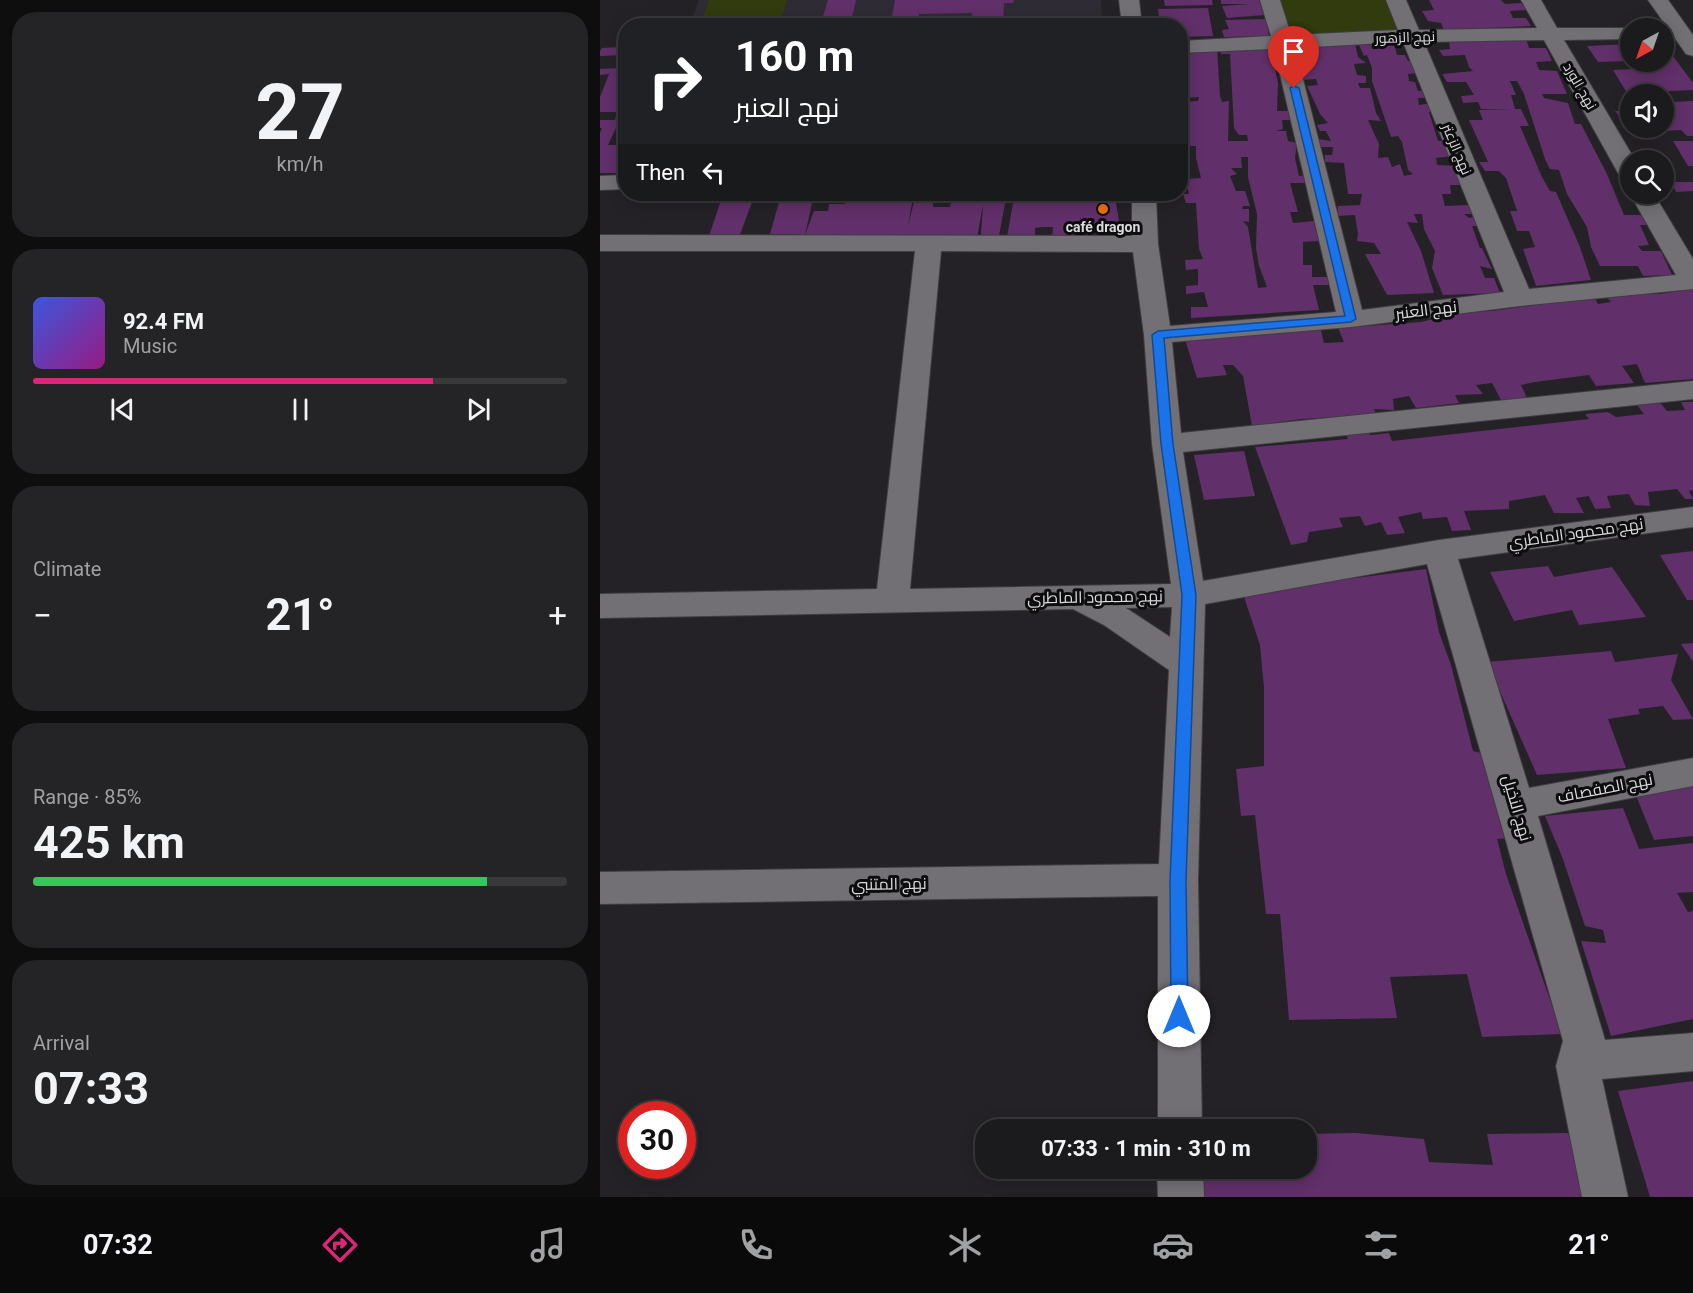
<!DOCTYPE html>
<html lang="en">
<head>
<meta charset="utf-8">
<style>
	body { margin:0; font-family:Roboto,Cairo,sans-serif; background:#242325; color:#f1f3f6; height:100vh; display:flex; flex-direction:column; font-size:22px; white-space:nowrap }
	* { box-sizing:border-box; margin:0 }
	p { font-size:20px; color:#a0a1a3 }
	.icon { flex:none; width:33px; height:33px; fill:none; stroke:currentColor; stroke-width:2; stroke-linecap:round; stroke-linejoin:round }
	.map { position:relative; flex:1; overflow:hidden }
	.side { display:flex; flex-direction:column; gap:12px; padding:12px; background:#0f0e0f; width:600px }
	.side>* { flex:none }
	.guide { position:absolute; left:18px; top:18px; width:570px; height:183px; border-radius:24px; box-shadow:0 3px 15px #0003,0 0 0 2px #39383b; background:#202124; color:#fff; overflow:hidden }
	.needle { width:39px; rotate:220deg }
	.controls { position:absolute; left:1020px; top:18px; display:grid; gap:12px }
	.controls a { display:grid; place-items:center; width:54px; height:54px; border-radius:50%; background:#1b1a1c; box-shadow:0 3px 15px #0003,0 0 0 2px #39383b; font-size:30px }
	.speed { position:absolute; left:18px; top:1101px; display:flex; gap:12px; font-size:30px; font-weight:700; text-align:center }
	.speed>* { display:grid; place-content:center; width:78px; height:78px; border-radius:50%; background:#1b1a1c; box-shadow:0 3px 15px #0003,0 0 0 2px #39383b; line-height:1 }
	.speed .limit { border:9px solid #d22; background:#fff; color:#111 }
	.pin { position:absolute; display:grid; place-items:center; width:51px; height:51px; color:#fff; margin:-62px -26px; border-radius:50% 50% 50% 0; rotate:-45deg; box-shadow:0 0 6px #0007 }
	.pin .icon { rotate:45deg }
	.me { position:absolute; width:66px; margin:-33px; rotate:0deg; stroke-linejoin:round; filter:drop-shadow(0 0 4px #0008) }
	.turn { display:flex; align-items:center; gap:21px; height:126px; padding:0 18px; font-size:27px }
	.turn .icon { width:78px; height:78px; stroke-width:2.5 }
	.turn b { display:block; font-size:42px; line-height:51px }
	.then { display:flex; align-items:center; height:57px; padding:0 18px; background:#0003; gap:12px; font-size:22px }
	.big { font-size:45px; font-weight:700; line-height:1.1 }
	.side .tile { flex:1; display:flex; flex-direction:column; justify-content:center; gap:9px; min-width:0; padding:0 21px; border-radius:24px; background:#242325 }
	.side .dial { align-items:center; gap:0 }
	.dial b { font-size:78px; line-height:1 }
	.song { display:flex; align-items:center; gap:18px }
	.cover { width:72px; height:72px; border-radius:9px; background:linear-gradient(135deg,hsl(230 70% 55%),hsl(310 70% 35%)) }
	.played { height:6px; border-radius:3px; background:linear-gradient(90deg,#db2777 75%,#39383b 75%) }
	.keys { display:flex; justify-content:space-around; direction:ltr }
	.heat { display:flex; justify-content:space-between; align-items:center; font-size:33px; direction:ltr }
	.charge { height:9px; border-radius:4px; background:linear-gradient(90deg,#34c759 85%,#39383b 0) }
	.trip { position:absolute; left:375px; top:1119px; width:342px; height:60px; border-radius:24px; background:#1b1a1c; box-shadow:0 3px 15px #0003,0 0 0 2px #39383b; font-weight:700; line-height:60px; text-align:center }
	.tabs { display:flex; height:96px; justify-content:space-around; align-items:center; background:#0b0a0b; color:#a0a1a3 }
	.tabs .icon { width:42px; height:42px }
	.tabs .active { color:#db2777 }
	.tabs b { font-size:27px; color:#f1f3f6 }
	main { display:flex; flex:1; min-height:0 }
	.map>svg:first-child { display:block }
	.built { fill:#2f2b34 }
	.green { fill:#313b0e }
	.building { fill:#612f69; fill-rule:evenodd }
	.lines { fill:none; stroke-linecap:round; stroke-linejoin:round }
	.street-casing { stroke:#3f3e40; stroke-width:2 }
	.street { fill:#727075; fill-rule:evenodd }
	.route { fill:#1a73e8; stroke:#114b97; stroke-width:1.5 }
	.food-dot { fill:#e8710a; stroke:#0d0c0e; stroke-width:2 }
	.labels { text-anchor:middle; dominant-baseline:central; stroke-width:6; stroke-linejoin:round; paint-order:stroke }
	.far-street-label { font-size:14px; fill:#dcdbdd; stroke:#0d0c0e }
	.far-poi-label { font-size:14px; font-weight:bold; fill:#dcdbdd; stroke:#0d0c0e }
	.street-label { font-size:16px; fill:#dcdbdd; stroke:#0d0c0e }
</style>
</head>
<body>
<main>
<section class="side">
<div class="tile dial"><b>27</b><p>km/h</p></div>
<div class="tile">
<div class="song"><i class="cover"></i><div><b>92.4 FM</b><p>Music</p></div></div>
<div class="played"></div>
<div class="keys"><svg class="icon" aria-label="previous" viewBox="0 0 24 24"><path d="M18 5L8 12l10 7zM5 5v14"/></svg><svg class="icon" aria-label="pause" viewBox="0 0 24 24"><path d="M8 5v14M16 5v14"/></svg><svg class="icon" aria-label="next" viewBox="0 0 24 24"><path d="M6 5l10 7-10 7zM19 5v14"/></svg></div>
</div>
<div class="tile"><p>Climate</p>
<div class="heat"><a>−</a><b class="big">21°</b><a>+</a></div>
</div>
<div class="tile"><p>Range · 85%</p><b class="big">425 km</b><div class="charge"></div></div>
<div class="tile"><p>Arrival</p><b class="big">07:33</b></div>
</section>
<div class="map">
<svg width="1093" height="1197" viewBox="0 0 1093 1197">
	<rect width="100%" height="100%" fill="#242226"/>
	<path class="built" d="M99 0H501L502 25 89 26Z"/>
	<g class="green">
		<path d="M109 0H187L180 25H100Z"/>
		<path d="M680 0H789L801 33 689 35Z"/>
	</g>
	<g class="building">
		<path d="M228 0H256L250 26H220Z"/>
		<path d="M295 0H414L413 3H404L403 26H370L372 13 319 14 318 26H290Z"/>
		<path d="M564 0H612L613 5 565 6Z"/>
		<path d="M621 0H659L665 15 627 18 622 6 650 4H621Z"/>
		<path d="M829 0H901L905 4 921 3 927 10 910 11 913 18H926L931 26 844 30 841 23 828 21 822 11 834 10Z"/>
		<path d="M608 8 613 36 580 37V26L560 25 558 9Z"/>
		<path d="M666 19 669 36 624 37 622 30 629 29 625 20Z"/>
		<path d="M26 33V127L16 128 8 145H26V160L20 173H0V133L2 128H0V120H15L17 112H0V97L9 74 0 75V69L20 68 24 55 0 56V51L2 48 21 47Z"/>
		<path d="M926 39 929 48H946L952 61 936 62 939 70 957 71 967 94H942L944 98 968 103 975 124H981L1007 174 1024 215H1043L1047 225H1040L1049 245 1038 246 1042 251H1061L1072 275 1043 276 1038 266H1000L991 247 987 227 967 194 959 170 950 169 945 159 924 94 917 81H910L916 95H911L915 109H921L929 126H920L942 177 950 191 956 192 980 247 991 280 936 286 923 249 935 247 929 231H917L910 211H917L906 178 899 171H885L879 162H888L869 120H883L879 110 911 109H881L878 102 863 103 861 96 874 95 866 82H847L842 74 873 71 869 67 865 55 843 56 839 50 850 49 849 41Z"/>
		<path d="M794 43 797 55H805L808 61 814 60 819 73 808 74 809 81 815 82 818 91 827 90 830 98H818L819 105 832 103 835 112H829L838 141H848L853 156 836 158 837 165 858 166 863 185H850L851 194H842L845 206 869 205 872 214H864L869 218 878 216 883 226H872L880 248H882L892 269 880 266 885 278H894L900 293 843 295 832 268 835 251 824 229 822 214H814L818 223 807 222 821 251 834 293 787 295 765 254H781L774 243 757 241 758 234 755 215 737 216 738 206 760 205 762 194H748L744 163 725 162V155H732L733 147H721L718 139 731 141 726 131H720L717 125 728 123 720 114 707 86 718 85 716 79 701 80 697 59 705 58 700 45 755 44 758 57 766 63 754 64 757 75 766 76V83H758L760 88H770L776 113 781 121 768 120 779 144 778 158 788 157 792 167 800 164 804 176 813 174 808 170 802 142 798 136 791 137 772 81V68L767 55 764 56 759 45Z"/>
		<path d="M1030 44V61L998 62 987 46Z"/>
		<path d="M617 48 620 96 622 102 629 101 628 141H648L647 135H639L634 128 630 54H621L622 48 668 50 670 60 680 61 682 68H675L678 83 677 111H692L693 120H682L683 129 676 131H686L688 141 697 143 695 158 699 176 707 175V183H690L698 212H690L693 223 714 221 719 241 703 242V265H712V277H732V285H713L719 310 591 318V307H608L604 292 586 294V286L598 285V269L586 270 585 260 603 259 599 249 596 203H586L583 194H589L585 179 601 178 596 158V146H585V142H580V102L598 101 599 97 584 98 580 86V50ZM641 157H648V177L657 214 656 248 659 266 667 287 658 288 648 227 643 221 649 222V209H642L643 206H650L645 191H636L630 176 637 174 631 168H642Z"/>
		<path d="M1064 52H1070L1093 83V90L1027 93 1013 70 1052 68 1047 62H1064Z"/>
		<path d="M1093 101V136H1087L1081 130 1031 133 1015 111H1030V128H1064V110L1074 109 1071 102Z"/>
		<path d="M1073 141H1093V166H1088Z"/>
		<path d="M1071 182H1093V191L1076 192Z"/>
		<path d="M262 194 261 203H312L308 226 316 194 333 195V207H350L351 202 405 203 399 236 381 235 383 204 377 239 237 238 238 235H205L214 211H228L229 204H245L248 195Z"/>
		<path d="M499 196 516 203 520 227 489 228 488 238 452 237 453 227H443L435 228V237H407L414 197Z"/>
		<path d="M122 197H154L139 237 109 236Z"/>
		<path d="M179 202 212 203 205 235 170 234Z"/>
		<path d="M1093 289V379L1045 383 1037 364 1022 366 1034 383 996 386 989 375 935 382 921 385 928 400 902 402 892 383 876 385 883 394 855 395 859 403 816 408 809 396 793 399 794 410 774 409 776 415 701 419 652 426 643 376 633 365H623L627 375 597 378 584 336 721 330 724 343 744 342 738 328 821 322 861 312 891 311 994 297 998 304 1011 302 1004 294H1059Z"/>
		<path d="M1059 401 1067 411 1085 410 1081 402H1093V490L1089 491 1093 499H1085L1077 489 1048 492 1050 506 1035 505 1029 494 1007 496 1011 508 995 509 989 496 976 498 984 513H954L945 495 909 501V509L864 511 871 530 852 531 847 517 823 519 821 512 798 517 805 533 787 535 781 522 765 526 760 516 739 518 743 527 709 532 707 542 691 545 655 447 748 439 744 429 766 426 770 435 789 433 792 441 989 419 985 414 1008 412 1016 417 1044 414 1036 404Z"/>
		<path d="M644 451 655 496 604 500 594 455Z"/>
		<path d="M1093 551V600H1087L1060 555Z"/>
		<path d="M948 566 954 577 1012 567 1046 617 979 625 972 610 914 621 890 572Z"/>
		<path d="M826 569 839 632 851 665 873 751 887 754 909 838 897 839 906 874 962 1034 882 1037 867 974 790 977 797 1018 689 1020 680 914H666L655 815 641 816 636 769 664 766V688L660 645 645 600V592Z"/>
		<path d="M1093 643V662L1081 644Z"/>
		<path d="M1011 651 1015 662 1078 654 1071 680 1093 719 1073 720 1063 706 1038 709 1040 714 1008 719 1026 768 937 775 887 662Z"/>
		<path d="M1093 782V836L1054 840 1035 793Z"/>
		<path d="M1023 808 1039 849 1093 843V892L1077 893 1088 912 1093 911V1019L1011 1036 981 941 1006 943 1003 930 985 926 963 859 945 816Z"/>
		<path d="M1093 1081V1197H1050L1018 1091Z"/>
		<path d="M756 1133 824 1139 829 1162 893 1165 887 1134 974 1133 989 1197H594L589 1168H706V1134Z"/>
	</g>
	<g class="lines">
		<g class="street-casing">
			<g id="street">
				<path d="M519 0H539L542 26H522Z"/>
				<path d="M660 0H680L691 35 798 30 786 0H806L819 30 937 28 921 0H941L957 28H1037H1030V39L964 40 1035 160H1030V180L1022 178 1018 173 944 40 824 42 929 289 1076 275 1030 194V193L1054 194 1093 259V289L920 306 751 327 572 342 581 433 1093 381V399L583 452 603 581 839 540 1093 507V527L858 559 929 788 1093 758V786L938 816 1005 1040 1093 1033V1071L1002 1079 1028 1197H982L956 1066 963 1041 827 564 605 604 598 880 602 1130H558V896L0 904V872L559 864 569 670 504 625 473 609 0 618V594L277 589 315 251H0V235L532 236V194H556L558 244 570 326 736 312 674 49 580 53V41L671 36ZM803 42 904 292 762 310 695 48ZM341 251 533 252 544 335 552 444 571 584 310 589ZM572 607 570 637 526 608Z"/>
				<path d="M1048 0H1068L1093 35V56L1086 54Z"/>
				<path d="M26 175V189L0 190V176Z"/>
				<path d="M557 1168H603L604 1197H558Z"/>
			</g>
		</g>
		<use href="#street" class="street"/>
	</g>
	<path class="route" d="M694 86 699 88 756 319 751 322 564 338 573 444 596 595 586 880 588 1016 585 1022 579 1024 573 1022 571 1016 570 880 582 595 561 444 552 335 558 331 745 316 690 88Z"/>
	<circle class="food-dot" cx="503" cy="209" r="6"/>
	<g class="labels">
		<g class="far-street-label">
			<text transform="translate(805 37) rotate(-2)">نهج الزهور</text>
			<text transform="translate(980 86) rotate(60)">نهج الورد</text>
			<text transform="translate(857 149) rotate(67)">نهج الزعتر</text>
		</g>
		<g class="far-poi-label">
			<text x="503" y="227">café dragon</text>
		</g>
		<g class="street-label">
			<text transform="translate(826 310) rotate(-7)">نهج العنبر</text>
			<text transform="translate(976 533) rotate(-8)">نهج محمود الماطري</text>
			<text transform="translate(495 597) rotate(-1)">نهج محمود الماطري</text>
			<text transform="translate(1005 788) rotate(-11)">نهج الصفصاف</text>
			<text transform="translate(917 808) rotate(74)">نهج النخيل</text>
			<text transform="translate(289 884) rotate(-1)">نهج المتنبي</text>
		</g>
	</g>
</svg>
<div class="controls">
<a><svg class="needle" viewBox="-14 -14 28 28"><path d="M0-13l5 13h-10z" fill="#e53935"/><path d="M0 13l5-13h-10z" fill="#a0a1a3"/></svg></a>
<a><svg class="icon" aria-label="sound" viewBox="0 0 24 24"><path d="M4 9h4l5-4v14l-5-4H4zM17 9q2 3 0 6"/></svg></a>
<a><svg class="icon" aria-label="search" viewBox="0 0 24 24"><circle cx="10" cy="10" r="6"/><path d="M15 15l6 6"/></svg></a>
</div>
<div class="speed"><div class="limit">30</div></div>
<div class="pin" style="left:694px;top:88px;background:#d93025"><svg class="icon" aria-label="arrive" viewBox="0 0 24 24"><path d="M6 21V4h12l-3 4 3 4H6"/></svg></div>
<svg class="me" style="left:579px;top:1016px" viewBox="-20 -20 40 40"><circle r="19" fill="#fff"/><path d="M0-13L10 11 0 6-10 11z" fill="#1a73e8"/></svg>
<div class="trip">07:33 · 1 min · 310 m</div>
<div class="guide">
<div class="turn"><svg class="icon" aria-label="right" viewBox="0 0 24 24"><path d="M7 20v-9h11M14 6l5 5-5 5"/></svg><div><b>160 m</b>نهج العنبر</div></div>
<div class="then">Then<svg class="icon" aria-label="left" viewBox="0 0 24 24"><path d="M17 20v-9H6M10 6l-5 5 5 5"/></svg></div>
</div>
</div>
</main>
<nav class="tabs">
<b>07:32</b>
<svg class="icon active" aria-label="directions" viewBox="0 0 24 24"><path d="M12 3l9 9-9 9-9-9zM9 14v-3h6M13 9l2 2-2 2"/></svg>
<svg class="icon" aria-label="music" viewBox="0 0 24 24"><path d="M9 18V5l10-2v13"/><circle cx="6" cy="18" r="3"/><circle cx="16" cy="16" r="3"/></svg>
<svg class="icon" aria-label="phone" viewBox="0 0 24 24"><path d="M5 4h4l2 5-3 2q2 4 5 5l2-3 5 2v4C11 20 4 13 5 4z"/></svg>
<svg class="icon" aria-label="climate" viewBox="0 0 24 24"><path d="M12 3v18M4 7l16 10M4 17L20 7"/></svg>
<svg class="icon" aria-label="car" viewBox="0 0 24 24"><path d="M5 17H2v-5l4-1 3-4h7l3 4 3 1v5h-3M9 17h6M6 11h13"/><circle cx="7" cy="17" r="2"/><circle cx="17" cy="17" r="2"/></svg>
<svg class="icon" aria-label="filters" viewBox="0 0 24 24"><path d="M4 7h16M4 17h16"/><circle cx="9" cy="7" r="2"/><circle cx="15" cy="17" r="2"/></svg>
<b>21°</b>
</nav>
</body>
</html>
